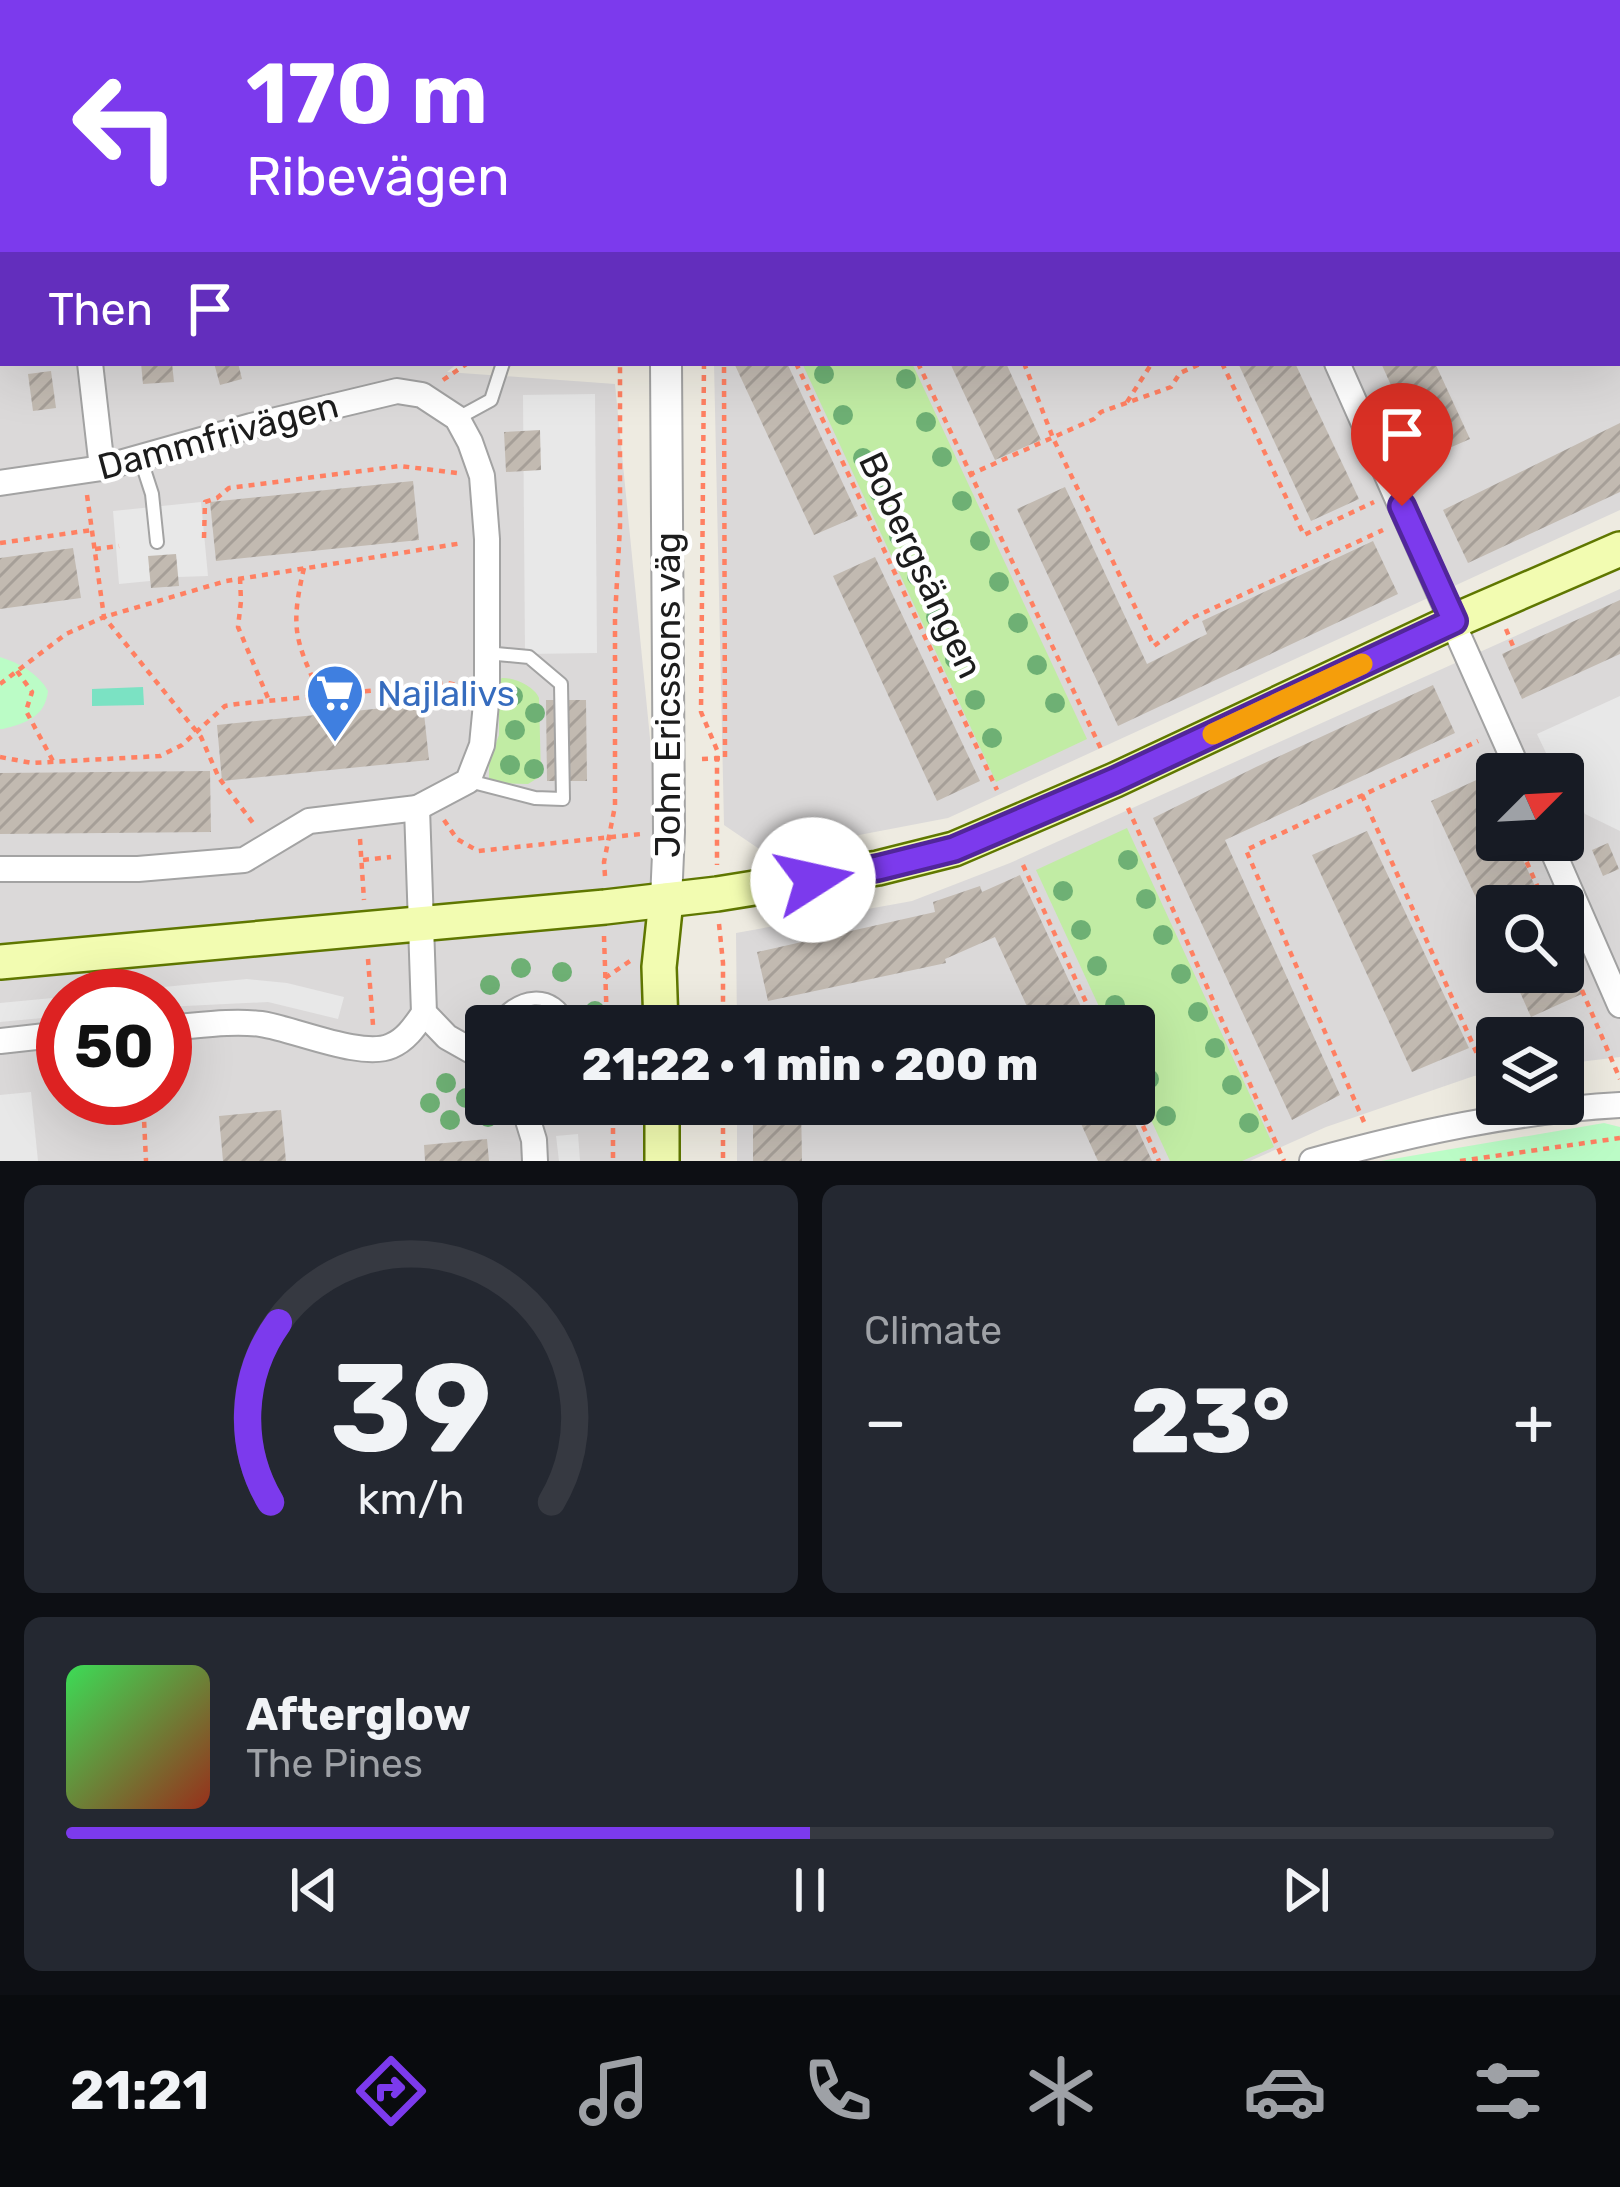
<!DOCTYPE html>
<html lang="en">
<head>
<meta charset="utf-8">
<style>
	body { margin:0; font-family:Rubik,sans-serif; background:#242831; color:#f1f3f6; height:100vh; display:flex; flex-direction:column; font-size:45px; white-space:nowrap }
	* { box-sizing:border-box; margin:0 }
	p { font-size:39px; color:#9ea1a6 }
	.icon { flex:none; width:66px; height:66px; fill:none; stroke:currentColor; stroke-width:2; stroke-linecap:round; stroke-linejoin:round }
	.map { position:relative; height:1161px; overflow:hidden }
	.details { display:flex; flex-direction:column; gap:24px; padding:24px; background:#0d0f14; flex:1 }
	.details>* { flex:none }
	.guide { position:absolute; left:0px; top:0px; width:1620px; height:366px; box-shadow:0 12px 48px #0002; background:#7c3aed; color:#fff; overflow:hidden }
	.needle { width:78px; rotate:66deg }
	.buttons { position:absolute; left:1476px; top:753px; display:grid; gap:24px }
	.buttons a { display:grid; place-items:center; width:108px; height:108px; border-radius:12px; background:#171b24; box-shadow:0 12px 48px #0002; font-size:60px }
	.speed { position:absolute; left:36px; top:969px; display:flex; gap:24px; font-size:60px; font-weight:700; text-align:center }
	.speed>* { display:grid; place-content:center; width:156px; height:156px; border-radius:50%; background:#171b24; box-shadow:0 12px 48px #0002; line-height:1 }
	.speed .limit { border:18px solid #d22; background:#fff; color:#111 }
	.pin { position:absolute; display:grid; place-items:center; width:102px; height:102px; color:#fff; margin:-123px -51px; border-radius:50% 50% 50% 0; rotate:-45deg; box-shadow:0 0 12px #0007 }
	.pin .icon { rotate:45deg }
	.me { position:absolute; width:132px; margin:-66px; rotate:80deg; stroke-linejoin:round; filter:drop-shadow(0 0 9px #0008) }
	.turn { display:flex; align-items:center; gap:42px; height:252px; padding:0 48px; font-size:54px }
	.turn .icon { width:156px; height:156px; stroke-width:2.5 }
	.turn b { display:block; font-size:84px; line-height:102px }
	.then { display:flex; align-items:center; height:114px; padding:0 48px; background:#0003; gap:24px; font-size:45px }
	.big { font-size:90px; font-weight:800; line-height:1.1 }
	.details .tile { flex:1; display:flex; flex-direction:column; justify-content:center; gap:18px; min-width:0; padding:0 42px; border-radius:18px; background:#242831 }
	.details .dial { align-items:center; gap:0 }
	.dial svg { height:312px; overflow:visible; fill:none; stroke:#363941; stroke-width:7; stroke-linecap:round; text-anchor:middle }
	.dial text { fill:#f1f3f6; stroke:none }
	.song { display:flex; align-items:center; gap:36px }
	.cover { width:144px; height:144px; border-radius:18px; background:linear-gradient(135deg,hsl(130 70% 55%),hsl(10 70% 35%)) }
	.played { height:12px; border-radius:6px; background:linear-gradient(90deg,#7c3aed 50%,#363941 50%) }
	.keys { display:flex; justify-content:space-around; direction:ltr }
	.heat { display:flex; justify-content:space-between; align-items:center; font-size:66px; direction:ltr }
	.details .tiles { flex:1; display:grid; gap:24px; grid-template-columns:1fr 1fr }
	.tile:last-child { grid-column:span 2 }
	.trip { position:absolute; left:465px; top:1005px; width:690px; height:120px; border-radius:12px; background:#171b24; box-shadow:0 12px 48px #0002; font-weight:800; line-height:120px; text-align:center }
	.tab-bar { display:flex; height:192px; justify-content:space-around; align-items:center; background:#090b0e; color:#9ea1a6 }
	.tab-bar .icon { width:84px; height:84px }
	.tab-bar .selected { color:#7c3aed }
	.tab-bar b { font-size:54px; color:#f1f3f6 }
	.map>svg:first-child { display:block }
	.residential { fill:#dbd9d9; fill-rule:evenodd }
	.education { fill:#fcffda }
	.grass { fill:#c1eca4 }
	.park { fill:#bbfcc6 }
	.pitch { fill:#7be2c3 }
	.parking { fill:#e8e8e8 }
	.building { fill:url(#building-hatch) }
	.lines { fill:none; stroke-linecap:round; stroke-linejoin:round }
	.service-casing { stroke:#a3a3a3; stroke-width:16 }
	.pedestrian-casing { stroke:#a3a3a3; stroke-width:22 }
	.minor-casing { stroke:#a3a3a3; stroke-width:28 }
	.tertiary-casing { stroke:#a3a3a3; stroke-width:34 }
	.secondary-casing { stroke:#5f7700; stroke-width:38 }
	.path { stroke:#ff8062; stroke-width:4.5; stroke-dasharray:6 6; stroke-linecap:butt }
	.service { stroke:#fff; stroke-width:12 }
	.pedestrian { stroke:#fff; stroke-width:18 }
	.minor { stroke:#fff; stroke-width:24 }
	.tertiary { stroke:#fff; stroke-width:30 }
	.secondary { stroke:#f2fcb1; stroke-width:33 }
	.tree { fill:#6eb074 }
	.route-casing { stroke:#51269a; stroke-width:30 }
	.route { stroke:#7c3aed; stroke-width:21 }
	.slow { stroke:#f59e0b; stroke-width:21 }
	.labels { text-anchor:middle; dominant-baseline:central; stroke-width:9; stroke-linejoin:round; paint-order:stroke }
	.street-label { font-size:36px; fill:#1c1c1c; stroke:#fff }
	.shop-label { font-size:36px; fill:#366cbe; stroke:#fff; text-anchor:start }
</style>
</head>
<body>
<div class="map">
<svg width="1620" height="1161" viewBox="0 0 1620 1161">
	<defs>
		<pattern id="building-hatch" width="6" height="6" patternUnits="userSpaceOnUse" patternTransform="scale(3)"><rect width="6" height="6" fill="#c2bab1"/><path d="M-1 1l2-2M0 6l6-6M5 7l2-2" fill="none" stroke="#a69f98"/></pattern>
	</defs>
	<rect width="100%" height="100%" fill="#eeebe1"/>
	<g class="residential">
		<path d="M0 0H604V3H3V363H458L447 372 615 384 666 900 669 1026H486V1104H672L673 1161H0ZM63 996H165V1098H63Z"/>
		<path d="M703 0H1620V510L948 818 765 853 724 825 714 363H1617V3H703Z"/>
		<path d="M1620 589V1057L1563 1064V1038H1497V1073L1474 1076 1326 1127 1250 1161H737V1104H1134V1026H737L736 933 912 901 1010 863ZM1497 774H1563V840H1497ZM1497 906H1563V972H1497Z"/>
	</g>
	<path class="education" d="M1201 0H1620V19L1617 20V3H1205Z"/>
	<g class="grass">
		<path d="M802 363H912L1087 739 996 782Z"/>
		<path d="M502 678C514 677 535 687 539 698L541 776 528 784 496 783 489 778V762L499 735V680Z"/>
		<path d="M1127 828 1274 1147 1242 1161H1170L1134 1083V1026H1108L1036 870Z"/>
	</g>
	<g class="park">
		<path d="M0 657C19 663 38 673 48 691 45 717 26 723 3 729H0Z"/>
		<path d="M1604 1123 1620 1127V1161H1381Z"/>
	</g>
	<path class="pitch" d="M143 687 144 705 92 706V689Z"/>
	<g class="parking">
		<path d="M595 394 597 653 525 654 523 395Z"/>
		<path d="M201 502 208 576 178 577 149 556 150 581 119 584 113 511Z"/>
		<path d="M1620 696V831L1585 814 1574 792 1565 795 1563 774H1556L1537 734Z"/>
		<path d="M247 979 287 983 344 997 338 1019 268 1002 165 1007V996H69Z"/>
		<path d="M63 997V1016L0 1022V1003Z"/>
		<path d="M31 1092 38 1161H0V1095Z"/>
		<path d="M578 1134 580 1161H559L556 1136Z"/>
	</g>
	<g class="building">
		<path d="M141 363H172L174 382 143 384Z"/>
		<path d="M214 363H238L242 379 220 385Z"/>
		<path d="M734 363H787L858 516 814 535Z"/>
		<path d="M950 363H1006L1041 440 995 460Z"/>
		<path d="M1238 363H1295L1359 499 1311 521Z"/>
		<path d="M1381 363H1435L1470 439 1424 459Z"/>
		<path d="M51 371 56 408 33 411 28 374Z"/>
		<path d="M1620 423V492L1468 563 1443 510Z"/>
		<path d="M540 430 541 470 506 472 504 432Z"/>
		<path d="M413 481 419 540 216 561 210 502Z"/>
		<path d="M1065 487 1147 664 1207 634 1202 621 1373 541 1398 594 1118 726 1017 509Z"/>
		<path d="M73 548 81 598 0 609V558Z"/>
		<path d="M176 554 179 586 151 588 148 556Z"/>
		<path d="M875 557 980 781 937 801 833 576Z"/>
		<path d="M1620 600V654L1522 699 1502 654Z"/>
		<path d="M1433 685 1455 733 1225 840 1340 1095 1292 1120 1153 818 1256 767Z"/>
		<path d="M546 700H586L587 781H547Z"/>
		<path d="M423 704 429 760 222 781 217 725Z"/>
		<path d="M210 771 211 832 0 834V773Z"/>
		<path d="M1485 776 1497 803V840H1514L1544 906H1497V943L1431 801Z"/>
		<path d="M1367 831 1469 1048 1412 1072 1312 855Z"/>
		<path d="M1608 843 1619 869 1603 876 1592 850Z"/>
		<path d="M1020 875 1090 1026H1036L995 937 945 959 946 963 768 1001 757 952 935 912 933 902 980 886 982 892Z"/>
		<path d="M1563 946 1584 993 1531 1017 1511 972H1563Z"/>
		<path d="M753 1104H801L802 1161H753Z"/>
		<path d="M1072 1104H1126L1152 1161H1098Z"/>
		<path d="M281 1110 286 1161H223L219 1116Z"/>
		<path d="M487 1139 489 1161H425L424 1145Z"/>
	</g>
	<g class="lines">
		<g class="service-casing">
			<g id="service">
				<path d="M1566 0 1567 3"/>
				<path d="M1617 84 1620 88"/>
				<path d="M458 418 491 400 503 363"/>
				<path d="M140 457 152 494 157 542"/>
				<path d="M469 781 535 798 563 799 561 684 529 657 486 653"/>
				<path d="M495 1026C513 993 556 986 570 1026"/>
			</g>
		</g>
		<g class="pedestrian-casing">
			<path id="pedestrian" d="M148 0V3"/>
		</g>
		<g class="minor-casing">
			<g id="minor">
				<path d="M47 0 48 3"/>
				<path d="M1173 0 1175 3"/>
				<path d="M319 3 349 0"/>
				<path d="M0 34H3"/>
				<path d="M90 363 102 468"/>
				<path d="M1337 363 1520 774"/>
				<path d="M0 483 102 468 251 426 397 391 422 395 457 418 470 442 482 476 487 539V693L482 745 468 781 417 808 309 821 244 860 138 869H0"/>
				<path d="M417 808 424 1013 447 1037 486 1059"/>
				<path d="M1548 840 1620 1005"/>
				<path d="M165 1028C196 1026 230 1020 261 1024 295 1029 362 1059 391 1046 406 1040 415 1026 424 1013"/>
				<path d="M0 1041 63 1034"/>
				<path d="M523 1104 534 1140 535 1161"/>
				<path d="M1312 1161C1413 1133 1515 1111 1620 1105"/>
			</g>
		</g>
		<g class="tertiary-casing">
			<g id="tertiary">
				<path d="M658 0V3"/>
				<path d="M666 900 669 832 666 363"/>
			</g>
		</g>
		<g class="secondary-casing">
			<g id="secondary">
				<path d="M0 962 605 907 717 894 878 868 954 849 1029 817 1115 780 1454 621 1620 549"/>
				<path d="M661 1026 659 967 666 900"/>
				<path d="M662 1104V1161"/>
			</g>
		</g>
		<g class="path">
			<path d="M483 0 484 3"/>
			<path d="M616 0V3"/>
			<path d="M696 0V3"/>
			<path d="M719 0V3"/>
			<path d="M749 0 750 3"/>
			<path d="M878 0 879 3"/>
			<path d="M950 0V3"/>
			<path d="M1617 46 1620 45"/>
			<path d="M1617 50 1620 58"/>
			<path d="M1617 152 1620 150"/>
			<path d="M704 363 701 712 717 750V865"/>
			<path d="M796 363 997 790"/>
			<path d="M918 363 1103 753"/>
			<path d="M1024 363 1053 438 1154 646 1192 618 1383 530"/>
			<path d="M1222 363 1304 535 1374 502"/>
			<path d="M443 380 468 363"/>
			<path d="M1127 402 1152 363"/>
			<path d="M969 475 1094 419 1101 412 1171 387 1180 373 1202 363"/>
			<path d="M87 495 104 617 201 737 219 778 253 823"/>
			<path d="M204 538 205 502 217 498 229 488 400 466 457 473"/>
			<path d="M0 543 92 530"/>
			<path d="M95 549 119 546"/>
			<path d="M304 568C290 628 295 640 320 694"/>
			<path d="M240 578 241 601 238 627 268 698"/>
			<path d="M1506 629 1513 646"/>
			<path d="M17 671 32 692 26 711 53 761"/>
			<path d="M0 684 66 634 104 617 226 581 463 543"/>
			<path d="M0 757 32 763 160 756 182 745 225 706 237 704 448 683 460 686"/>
			<path d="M1482 758 1497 793"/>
			<path d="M702 759 725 758 724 363"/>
			<path d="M1362 795 1494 1092"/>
			<path d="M1128 808 1284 1161"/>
			<path d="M444 820 457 839 478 851 641 834"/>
			<path d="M360 839 364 900"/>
			<path d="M1517 840 1546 906"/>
			<path d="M363 860 391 857"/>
			<path d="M1023 865 1097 1026"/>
			<path d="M605 876 604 862 615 806V617L620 527V363"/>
			<path d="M850 914V918"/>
			<path d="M719 924 723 963V1026"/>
			<path d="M604 936 607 1026"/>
			<path d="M1563 946 1620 1079"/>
			<path d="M368 959 373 1025"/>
			<path d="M605 978 630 961"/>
			<path d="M143 1098 146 1161"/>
			<path d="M613 1104V1161"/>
			<path d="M723 1104V1161"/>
			<path d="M1133 1104 1159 1161"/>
			<path d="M553 1113 613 1106"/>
			<path d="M1364 1122 1246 850 1478 741"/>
			<path d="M1460 1161 1620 1138"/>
		</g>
		<use href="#service" class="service"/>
		<use href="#pedestrian" class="pedestrian"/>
		<use href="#minor" class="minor"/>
		<use href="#tertiary" class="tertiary"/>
		<use href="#secondary" class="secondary"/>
	</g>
	<g class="tree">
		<circle cx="824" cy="374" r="10"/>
		<circle cx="906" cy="379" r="10"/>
		<circle cx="843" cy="415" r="10"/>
		<circle cx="926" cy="422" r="10"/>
		<circle cx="942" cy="457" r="10"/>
		<circle cx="863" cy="458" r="10"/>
		<circle cx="879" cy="492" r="10"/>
		<circle cx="962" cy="501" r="10"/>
		<circle cx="899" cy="536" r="10"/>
		<circle cx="980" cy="541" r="10"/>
		<circle cx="917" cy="576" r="10"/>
		<circle cx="999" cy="582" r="10"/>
		<circle cx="936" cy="617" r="10"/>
		<circle cx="1018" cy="623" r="10"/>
		<circle cx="955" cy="659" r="10"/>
		<circle cx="1037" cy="665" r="10"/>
		<circle cx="513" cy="696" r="10"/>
		<circle cx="975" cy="700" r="10"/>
		<circle cx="1055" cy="703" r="10"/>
		<circle cx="535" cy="713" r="10"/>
		<circle cx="515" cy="730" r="10"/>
		<circle cx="992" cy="738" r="10"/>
		<circle cx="510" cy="765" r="10"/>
		<circle cx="534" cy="769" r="10"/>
		<circle cx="1128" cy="860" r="10"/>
		<circle cx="1063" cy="891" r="10"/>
		<circle cx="1146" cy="899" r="10"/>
		<circle cx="1081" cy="930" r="10"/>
		<circle cx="1163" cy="935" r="10"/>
		<circle cx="1097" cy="966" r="10"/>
		<circle cx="521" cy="968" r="10"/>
		<circle cx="562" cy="972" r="10"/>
		<circle cx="1181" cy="974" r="10"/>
		<circle cx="490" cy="985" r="10"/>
		<circle cx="1115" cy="1005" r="10"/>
		<circle cx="595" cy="1011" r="10"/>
		<circle cx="1198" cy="1012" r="10"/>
		<circle cx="1215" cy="1048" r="10"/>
		<circle cx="1149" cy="1079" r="10"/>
		<circle cx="446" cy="1083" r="10"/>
		<circle cx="1232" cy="1085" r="10"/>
		<circle cx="466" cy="1098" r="10"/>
		<circle cx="430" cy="1103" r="10"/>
		<circle cx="1166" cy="1116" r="10"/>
		<circle cx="488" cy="1117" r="10"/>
		<circle cx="450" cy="1120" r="10"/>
		<circle cx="1249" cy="1123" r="10"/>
	</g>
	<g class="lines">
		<g class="route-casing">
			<path id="route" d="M813 880 878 868 954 849 1115 780 1454 621 1402 506"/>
		</g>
		<use href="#route" class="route"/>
		<path class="slow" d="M1213 734 1362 664"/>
	</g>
	<defs>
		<g id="supermarket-pin" transform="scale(3)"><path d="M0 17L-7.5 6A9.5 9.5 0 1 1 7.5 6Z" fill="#3f7fe0" stroke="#fff"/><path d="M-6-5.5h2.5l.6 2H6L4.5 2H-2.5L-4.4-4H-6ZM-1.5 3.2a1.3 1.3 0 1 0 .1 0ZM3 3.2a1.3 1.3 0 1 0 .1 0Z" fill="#fff"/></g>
	</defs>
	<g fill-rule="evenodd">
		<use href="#supermarket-pin" x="335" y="693"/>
	</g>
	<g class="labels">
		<g class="street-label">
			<text transform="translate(218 436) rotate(-15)">Dammfrivägen</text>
			<text transform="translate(921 565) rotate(65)">Bobergsängen</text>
			<text transform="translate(667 695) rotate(-90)">John Ericssons väg</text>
		</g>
		<g class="shop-label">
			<text x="377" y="693">Najlalivs</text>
		</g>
	</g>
</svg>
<div class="buttons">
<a><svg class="needle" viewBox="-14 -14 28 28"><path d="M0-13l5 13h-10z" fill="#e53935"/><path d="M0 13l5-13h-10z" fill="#9ea1a6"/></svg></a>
<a><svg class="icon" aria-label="search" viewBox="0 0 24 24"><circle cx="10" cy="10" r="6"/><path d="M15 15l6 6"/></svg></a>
<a><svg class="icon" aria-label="layers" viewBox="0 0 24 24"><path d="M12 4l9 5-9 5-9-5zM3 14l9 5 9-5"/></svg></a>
</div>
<div class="speed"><div class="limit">50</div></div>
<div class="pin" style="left:1402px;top:506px;background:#d93025"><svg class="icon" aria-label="arrive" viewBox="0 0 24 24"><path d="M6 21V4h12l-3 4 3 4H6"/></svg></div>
<svg class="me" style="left:813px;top:880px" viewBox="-20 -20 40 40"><circle r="19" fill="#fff"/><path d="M0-13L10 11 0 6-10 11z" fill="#7c3aed"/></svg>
<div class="trip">21:22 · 1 min · 200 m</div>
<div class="guide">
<div class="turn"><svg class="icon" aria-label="left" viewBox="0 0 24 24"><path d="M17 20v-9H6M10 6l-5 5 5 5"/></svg><div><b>170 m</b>Ribevägen</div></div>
<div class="then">Then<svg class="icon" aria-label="arrive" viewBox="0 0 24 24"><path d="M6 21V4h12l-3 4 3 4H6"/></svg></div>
</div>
</div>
<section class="details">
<div class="tiles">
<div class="tile dial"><svg viewBox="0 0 100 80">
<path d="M14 69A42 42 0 1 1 86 69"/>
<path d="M14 69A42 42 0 0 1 16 23" stroke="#7c3aed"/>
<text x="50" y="56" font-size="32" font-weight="700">39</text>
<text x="50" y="72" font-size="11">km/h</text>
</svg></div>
<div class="tile"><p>Climate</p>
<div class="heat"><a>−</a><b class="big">23°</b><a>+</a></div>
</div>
<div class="tile">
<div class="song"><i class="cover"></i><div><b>Afterglow</b><p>The Pines</p></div></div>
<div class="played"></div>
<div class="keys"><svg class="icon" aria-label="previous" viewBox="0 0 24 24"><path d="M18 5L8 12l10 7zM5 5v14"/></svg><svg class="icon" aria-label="pause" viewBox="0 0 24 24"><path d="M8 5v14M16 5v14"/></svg><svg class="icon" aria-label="next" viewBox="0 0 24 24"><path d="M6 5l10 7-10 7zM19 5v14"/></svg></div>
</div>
</div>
</section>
<nav class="tab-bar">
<b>21:21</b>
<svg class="icon selected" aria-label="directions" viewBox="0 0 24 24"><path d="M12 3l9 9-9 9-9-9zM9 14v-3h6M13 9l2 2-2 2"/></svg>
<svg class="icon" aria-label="music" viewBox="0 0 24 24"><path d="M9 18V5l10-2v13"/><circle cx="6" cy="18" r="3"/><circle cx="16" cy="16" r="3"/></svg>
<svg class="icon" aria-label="phone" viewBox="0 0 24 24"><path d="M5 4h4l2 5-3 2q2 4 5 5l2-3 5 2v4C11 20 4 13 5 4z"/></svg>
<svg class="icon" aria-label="climate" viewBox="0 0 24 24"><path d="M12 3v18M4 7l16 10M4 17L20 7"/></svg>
<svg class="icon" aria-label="car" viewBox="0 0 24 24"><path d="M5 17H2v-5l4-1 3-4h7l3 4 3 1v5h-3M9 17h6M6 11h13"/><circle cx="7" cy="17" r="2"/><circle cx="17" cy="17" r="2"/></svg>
<svg class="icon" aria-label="filters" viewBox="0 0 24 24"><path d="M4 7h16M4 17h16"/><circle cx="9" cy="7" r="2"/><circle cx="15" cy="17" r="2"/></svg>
</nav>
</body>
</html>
